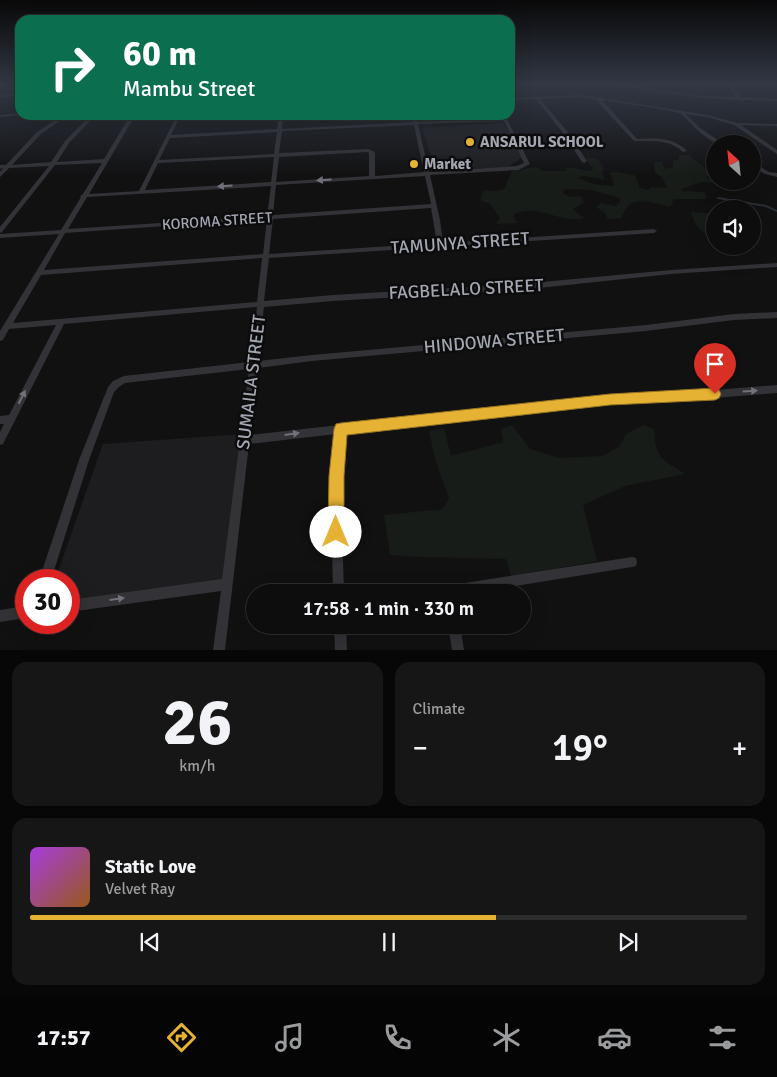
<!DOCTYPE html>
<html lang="en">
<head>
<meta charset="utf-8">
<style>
	body { margin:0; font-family:Signika,sans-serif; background:#161617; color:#f1f3f6; height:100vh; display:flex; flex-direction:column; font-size:19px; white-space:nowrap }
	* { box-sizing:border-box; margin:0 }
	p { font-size:16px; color:#9a9c9e }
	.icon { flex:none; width:28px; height:28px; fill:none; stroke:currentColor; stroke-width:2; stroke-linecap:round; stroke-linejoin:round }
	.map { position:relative; height:650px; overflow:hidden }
	.side { display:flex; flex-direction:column; gap:12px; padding:12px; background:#070708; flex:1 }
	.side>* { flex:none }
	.guide { position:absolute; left:15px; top:15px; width:500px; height:105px; border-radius:15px; box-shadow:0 5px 20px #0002,0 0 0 1px #2d2d2e; background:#0b6e4f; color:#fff; overflow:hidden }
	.needle { width:32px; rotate:333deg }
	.fabs { position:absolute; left:706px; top:135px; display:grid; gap:10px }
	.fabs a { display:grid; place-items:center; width:55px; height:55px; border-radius:50%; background:#0d0d0e; box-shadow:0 5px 20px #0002,0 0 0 1px #2d2d2e; font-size:25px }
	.speed { position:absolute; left:15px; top:569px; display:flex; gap:10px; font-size:25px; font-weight:700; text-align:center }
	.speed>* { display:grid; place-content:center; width:65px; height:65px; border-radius:50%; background:#0d0d0e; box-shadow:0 5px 20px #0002,0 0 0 1px #2d2d2e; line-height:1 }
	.speed .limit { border:8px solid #d22; background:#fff; color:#111 }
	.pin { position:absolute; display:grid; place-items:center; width:42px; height:42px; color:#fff; margin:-51px -21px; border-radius:50% 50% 50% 0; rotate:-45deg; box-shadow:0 0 5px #0007 }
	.pin .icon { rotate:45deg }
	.me { position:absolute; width:55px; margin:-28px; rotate:0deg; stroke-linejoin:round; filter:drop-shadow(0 0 4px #0008) }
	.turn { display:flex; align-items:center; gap:18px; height:105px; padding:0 25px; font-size:22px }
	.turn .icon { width:65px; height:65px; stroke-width:2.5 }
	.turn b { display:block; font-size:35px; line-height:42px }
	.big { font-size:38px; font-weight:600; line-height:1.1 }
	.side .card { flex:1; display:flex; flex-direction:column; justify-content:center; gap:8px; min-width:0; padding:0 18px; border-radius:15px; background:#161617 }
	.side .dial { align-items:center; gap:0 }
	.dial b { font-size:65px; line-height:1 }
	.song { display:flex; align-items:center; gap:15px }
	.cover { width:60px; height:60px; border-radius:8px; background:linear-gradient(135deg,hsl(280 70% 55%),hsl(30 70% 35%)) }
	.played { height:5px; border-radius:2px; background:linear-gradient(90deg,#e6b234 65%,#2d2d2e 65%) }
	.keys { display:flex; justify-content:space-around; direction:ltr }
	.heat { display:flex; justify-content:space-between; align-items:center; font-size:28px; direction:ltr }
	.side .tiles { flex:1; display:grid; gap:12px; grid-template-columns:1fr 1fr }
	.card:last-child { grid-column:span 2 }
	.trip { position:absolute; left:246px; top:584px; width:285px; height:50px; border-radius:25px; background:#0d0d0e; box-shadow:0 5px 20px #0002,0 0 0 1px #2d2d2e; font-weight:600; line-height:50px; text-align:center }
	.tab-bar { display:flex; height:80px; justify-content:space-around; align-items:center; background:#050506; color:#9a9c9e }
	.tab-bar .icon { width:35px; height:35px }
	.tab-bar .on { color:#e6b234 }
	.tab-bar b { font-size:22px; color:#f1f3f6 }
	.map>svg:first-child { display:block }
	.built { fill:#1d1d1f }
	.green { fill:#171c18 }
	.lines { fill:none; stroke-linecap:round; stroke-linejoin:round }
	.stream { stroke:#282e34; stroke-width:2 }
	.minor { fill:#323237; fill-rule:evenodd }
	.oneway { fill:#70727b }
	.route { fill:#e6b234; stroke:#967422 }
	.poi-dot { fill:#e6b234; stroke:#0c0c0d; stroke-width:2 }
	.labels { text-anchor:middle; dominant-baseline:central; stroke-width:5; stroke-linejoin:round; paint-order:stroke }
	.far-poi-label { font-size:15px; font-weight:bold; fill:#a3a7b2; stroke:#0c0c0d; text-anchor:start }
	.far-street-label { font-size:15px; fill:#a3a7b2; stroke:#0c0c0d }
	.street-label { font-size:18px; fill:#a3a7b2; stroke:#0c0c0d }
</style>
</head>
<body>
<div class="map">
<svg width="777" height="650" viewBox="0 0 777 650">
	<rect width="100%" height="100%" fill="#111112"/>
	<g class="built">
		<path d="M503 123 523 157 508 167 436 171 422 128Z"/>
		<path d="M242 434 225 580 142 590 69 601V580H55L103 444Z"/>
	</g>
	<g class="green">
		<path d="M679 155H689L706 169 715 168V177L708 175 707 177 715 183 702 182 681 189V191L705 192 707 199H674L670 207C661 204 639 198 630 204 626 207 624 213 621 218L608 219 604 212 596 207 601 203 615 206 620 203V198L592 190 564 189 563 193 570 197 581 196 584 202 573 209 577 213 585 218C558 225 541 202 514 214V218L518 223 496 224 500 218 490 204 480 200 484 190 496 191 504 189 512 171 536 167 542 171H566V168C574 167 583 171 592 171L593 168 589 164 586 157 598 159 604 168 602 172 605 180 584 176 577 178 594 184 614 186 613 180 609 173 616 172 635 175 640 188 649 190 652 187 667 188 662 177 655 173 654 162H662L665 169 673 167V161L679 159Z"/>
		<path d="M691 212 715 214V237C700 233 695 226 691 212Z"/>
		<path d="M512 425 530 449 559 458 602 456 619 447 626 434 643 425 654 429C655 458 662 459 685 474L625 486 583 505 597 561 511 577 506 559 421 557 390 555 384 515 443 509 449 498 435 459 429 431 444 428 451 456 503 442 501 429Z"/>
	</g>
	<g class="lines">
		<path class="stream" d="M718 198 766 206 777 211"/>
		<g class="minor">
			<path d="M610 85H622L703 96 736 97 727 85H731L741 97 777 99V101L743 100 741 101 739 100 703 98Z"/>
			<path d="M20 94V96L0 97V95Z"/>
			<path d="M582 95 708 115 737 123 777 124V126L741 125 777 150V154L734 125 708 117 685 114 700 128 724 144C707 144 693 124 681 114 675 110 614 102 602 100L637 139C655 138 674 137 687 151L683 152C670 139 653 141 636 141H634L596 100 582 97 540 99 567 131 587 161 584 163 582 162 563 133 536 99 510 100V98Z"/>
			<path d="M20 113V115H21L0 117V115Z"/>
			<path d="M63 115H68L41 134 12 165 51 162 65 141 87 119 150 115H174L172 116 133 119 89 194 139 191 177 115H181L171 135 277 129 279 115H283L282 129 413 122 412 115H416L418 122 503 119 501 115H505L530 164 518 170 430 175 440 220 443 243 654 229 657 231 654 233 269 258 264 301 333 295 520 284 671 270 777 263V267L671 274 520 290 333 301 264 307 258 361 312 355 646 325 734 314 777 312V318L734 320 646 331 312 361 258 368 250 435 610 395 677 393 777 385V393L677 401 610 403 345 433 341 499 344 592H333L331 499 336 434 249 444 225 650H213L221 591 69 612V600L222 579 249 369 125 383 119 387 114 392 89 460 51 580H39L79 460 108 387 113 381 124 376 250 362 257 307 64 324 3 444 0 445V432L4 424H0V416L9 415 56 325 9 329 3 340 0 341V331L59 234 0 238V234L61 230 81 197 80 196 83 194 102 163 55 165 2 232 0 233V227L49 166 9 168 0 177V172L3 168 0 169V165H6L37 132ZM128 119 104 159 57 162 69 143 90 121ZM504 121 524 163 517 166 429 172 418 124ZM414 125 424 172 375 176V152L368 149 279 153 282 131ZM277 132 274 154 159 160 170 138ZM367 152 369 153V176L276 182 279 157ZM274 157 271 182 145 190 158 163ZM425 176 431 204 273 215 276 185ZM271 186 267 216 68 229 87 197ZM431 208 437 243 269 254 273 219ZM267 219 263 254 44 270 65 233ZM262 258 257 302 13 323 41 275Z"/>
			<path d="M752 162 769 172 777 173V177L765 174 752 166Z"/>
			<path d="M632 557 636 558 637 562 636 566 632 567 478 592H447L449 588 458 584Z"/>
			<path d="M26 606V618L0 622V610Z"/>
			<path d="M334 625H346L347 650H335Z"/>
			<path d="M448 625H460L464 650H452Z"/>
		</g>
	</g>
	<defs><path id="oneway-solid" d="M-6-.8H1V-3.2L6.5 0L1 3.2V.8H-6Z" transform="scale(1.25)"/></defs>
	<g class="oneway">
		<use href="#oneway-solid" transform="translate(324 180) rotate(177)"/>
		<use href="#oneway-solid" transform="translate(225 186) rotate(176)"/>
		<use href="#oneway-solid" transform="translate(750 391) rotate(-3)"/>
		<use href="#oneway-solid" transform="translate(22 397) rotate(-63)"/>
		<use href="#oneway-solid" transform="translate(292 434) rotate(-8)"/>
		<use href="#oneway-solid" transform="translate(117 599) rotate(-8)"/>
	</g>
	<linearGradient id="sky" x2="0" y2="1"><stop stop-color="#09090a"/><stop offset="0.48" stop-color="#323844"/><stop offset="1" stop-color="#323844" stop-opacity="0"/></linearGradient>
	<rect width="777" height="176" fill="url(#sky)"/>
	<path class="route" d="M715 388 719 390 721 394 719 398 715 400 610 405 347 435 344 476V532L341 538 336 540 330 538 328 532 329 476 334 429 336 424 341 423 610 394Z"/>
	<g class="poi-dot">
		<circle cx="470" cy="142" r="5"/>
		<circle cx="414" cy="164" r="5"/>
	</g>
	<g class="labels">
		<g class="far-poi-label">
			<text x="480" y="142">ANSARUL SCHOOL</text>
			<text x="424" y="164">Market</text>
		</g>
		<g class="far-street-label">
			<text transform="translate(217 221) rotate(-4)">KOROMA STREET</text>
		</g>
		<g class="street-label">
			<text transform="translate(460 243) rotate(-4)">TAMUNYA STREET</text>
			<text transform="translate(466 289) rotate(-3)">FAGBELALO STREET</text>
			<text transform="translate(494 341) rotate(-5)">HINDOWA STREET</text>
			<text transform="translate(251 382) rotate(-83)">SUMAILA STREET</text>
		</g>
	</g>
</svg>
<div class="fabs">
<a><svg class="needle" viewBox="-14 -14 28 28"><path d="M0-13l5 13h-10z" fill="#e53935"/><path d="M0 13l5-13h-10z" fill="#9a9c9e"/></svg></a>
<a><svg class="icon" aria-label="sound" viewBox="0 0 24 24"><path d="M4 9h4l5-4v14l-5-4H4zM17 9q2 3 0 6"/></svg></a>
</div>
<div class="speed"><div class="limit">30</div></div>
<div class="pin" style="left:715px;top:394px;background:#d93025"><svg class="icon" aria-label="arrive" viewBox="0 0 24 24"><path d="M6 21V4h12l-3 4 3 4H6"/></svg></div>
<svg class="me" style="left:336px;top:532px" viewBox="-20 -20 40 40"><circle r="19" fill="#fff"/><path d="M0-13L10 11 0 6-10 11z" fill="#e6b234"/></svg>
<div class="trip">17:58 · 1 min · 330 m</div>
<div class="guide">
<div class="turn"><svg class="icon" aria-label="right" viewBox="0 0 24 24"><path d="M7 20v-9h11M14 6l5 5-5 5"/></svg><div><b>60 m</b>Mambu Street</div></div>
</div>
</div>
<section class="side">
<div class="tiles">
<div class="card dial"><b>26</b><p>km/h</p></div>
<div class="card"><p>Climate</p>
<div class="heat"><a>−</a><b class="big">19°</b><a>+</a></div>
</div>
<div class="card">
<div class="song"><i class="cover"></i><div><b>Static Love</b><p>Velvet Ray</p></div></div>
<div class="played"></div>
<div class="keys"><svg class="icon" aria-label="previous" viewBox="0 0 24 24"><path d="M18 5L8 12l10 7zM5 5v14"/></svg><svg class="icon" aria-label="pause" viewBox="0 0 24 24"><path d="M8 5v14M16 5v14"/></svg><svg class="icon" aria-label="next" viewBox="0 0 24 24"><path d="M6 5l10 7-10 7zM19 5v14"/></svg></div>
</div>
</div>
</section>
<nav class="tab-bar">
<b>17:57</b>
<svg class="icon on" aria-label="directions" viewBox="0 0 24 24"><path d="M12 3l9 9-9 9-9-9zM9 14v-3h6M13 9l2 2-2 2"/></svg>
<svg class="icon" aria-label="music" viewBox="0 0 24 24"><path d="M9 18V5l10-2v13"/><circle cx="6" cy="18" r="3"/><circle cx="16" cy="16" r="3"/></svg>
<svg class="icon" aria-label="phone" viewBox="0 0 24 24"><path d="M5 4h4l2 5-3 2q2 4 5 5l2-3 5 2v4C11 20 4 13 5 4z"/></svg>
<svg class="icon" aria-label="climate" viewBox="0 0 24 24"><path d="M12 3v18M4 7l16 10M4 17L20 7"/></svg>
<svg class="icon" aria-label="car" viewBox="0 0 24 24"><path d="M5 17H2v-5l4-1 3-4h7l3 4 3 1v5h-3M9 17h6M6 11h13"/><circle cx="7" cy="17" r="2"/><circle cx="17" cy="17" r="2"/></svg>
<svg class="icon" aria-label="filters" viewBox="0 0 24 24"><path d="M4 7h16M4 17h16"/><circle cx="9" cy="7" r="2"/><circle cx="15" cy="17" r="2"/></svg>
</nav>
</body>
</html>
